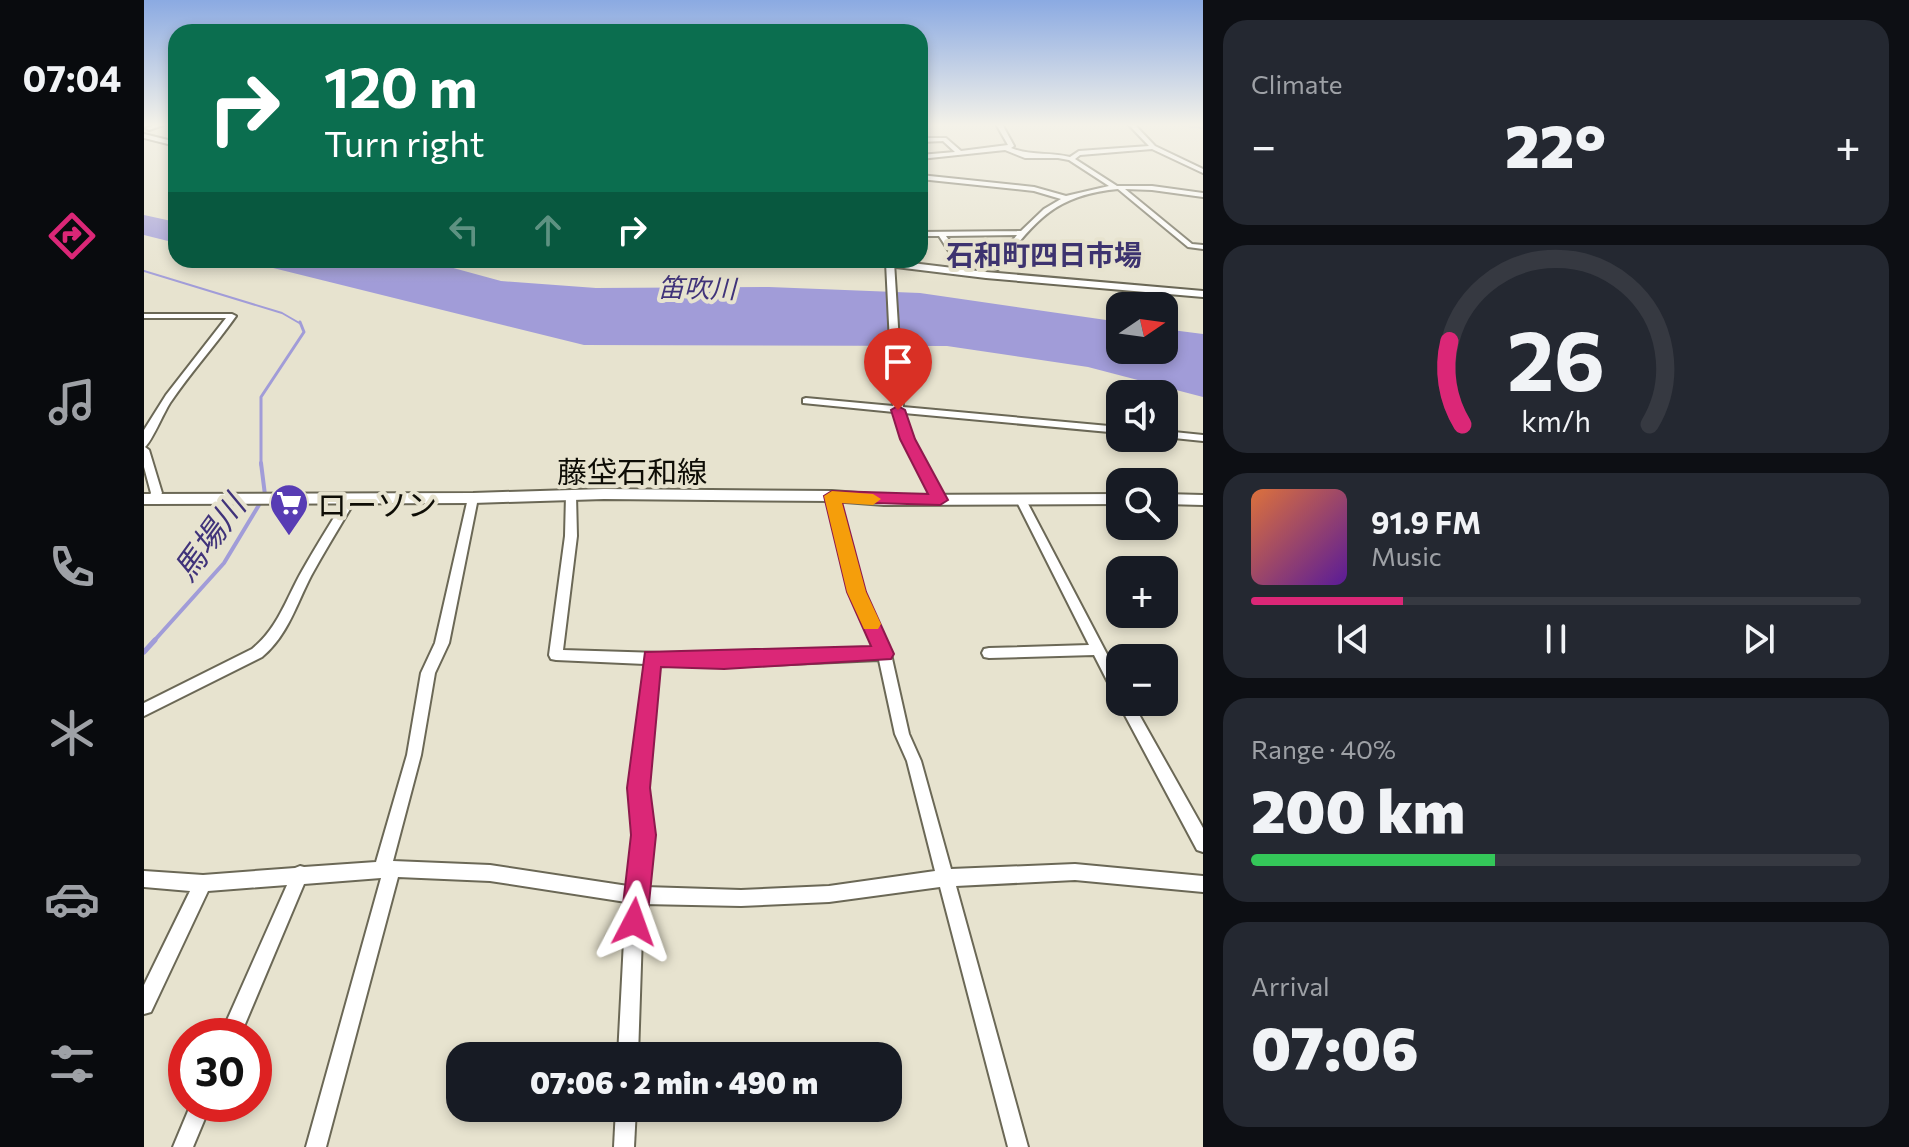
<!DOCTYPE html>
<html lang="en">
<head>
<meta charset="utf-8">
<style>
	body { margin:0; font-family:Commissioner,"Noto Sans JP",sans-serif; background:#242831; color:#f1f3f6; height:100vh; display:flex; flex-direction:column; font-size:30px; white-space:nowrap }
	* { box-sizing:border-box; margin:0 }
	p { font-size:26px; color:#9ea1a6 }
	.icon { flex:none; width:44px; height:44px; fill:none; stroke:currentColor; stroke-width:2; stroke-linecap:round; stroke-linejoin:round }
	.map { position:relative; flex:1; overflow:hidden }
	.sheet { display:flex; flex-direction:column; gap:20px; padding:20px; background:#0d0f14; width:706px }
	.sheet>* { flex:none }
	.hud { position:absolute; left:24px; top:24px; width:760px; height:244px; border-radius:24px; box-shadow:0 4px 12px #0003; background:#0b6e4f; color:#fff; overflow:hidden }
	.needle { width:52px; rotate:77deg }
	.controls { position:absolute; left:962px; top:292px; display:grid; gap:16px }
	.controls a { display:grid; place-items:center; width:72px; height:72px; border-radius:16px; background:#171b24; box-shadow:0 4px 12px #0003; font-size:40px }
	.speed { position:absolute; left:24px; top:1018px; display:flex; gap:16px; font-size:40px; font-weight:700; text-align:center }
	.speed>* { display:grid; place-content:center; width:104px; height:104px; border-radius:50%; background:#171b24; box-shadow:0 4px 12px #0003; line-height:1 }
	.speed .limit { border:12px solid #d22; background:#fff; color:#111 }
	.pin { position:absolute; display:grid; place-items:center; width:68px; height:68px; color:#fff; margin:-82px -34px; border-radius:50% 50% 50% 0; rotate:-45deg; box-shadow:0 0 8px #0007 }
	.pin .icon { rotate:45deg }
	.me { position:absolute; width:88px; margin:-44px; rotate:4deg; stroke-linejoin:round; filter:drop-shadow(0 0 6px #0008) }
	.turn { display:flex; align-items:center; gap:28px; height:168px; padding:0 24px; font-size:36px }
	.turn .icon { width:104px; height:104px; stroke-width:2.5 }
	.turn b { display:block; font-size:56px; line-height:68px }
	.lanes { display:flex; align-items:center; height:76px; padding:0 24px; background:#0003; justify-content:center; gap:40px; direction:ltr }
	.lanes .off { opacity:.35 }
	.big { font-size:60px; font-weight:800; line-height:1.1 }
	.sheet .card { flex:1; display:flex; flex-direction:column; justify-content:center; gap:12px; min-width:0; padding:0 28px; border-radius:24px; background:#242831 }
	.sheet .dial { align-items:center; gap:0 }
	.dial svg { height:208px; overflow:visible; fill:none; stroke:#363941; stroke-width:7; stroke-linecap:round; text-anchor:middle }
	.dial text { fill:#f1f3f6; stroke:none }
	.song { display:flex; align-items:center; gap:24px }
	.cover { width:96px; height:96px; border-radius:12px; background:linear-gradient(135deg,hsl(20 70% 55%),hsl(270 70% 35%)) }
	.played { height:8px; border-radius:4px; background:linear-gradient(90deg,#db2777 25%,#363941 25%) }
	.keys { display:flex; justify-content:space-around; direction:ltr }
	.heat { display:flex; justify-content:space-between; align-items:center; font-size:44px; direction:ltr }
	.charge { height:12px; border-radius:6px; background:linear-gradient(90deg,#34c759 40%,#363941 0) }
	.trip { position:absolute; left:302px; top:1042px; width:456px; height:80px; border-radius:24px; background:#171b24; box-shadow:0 4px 12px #0003; font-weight:800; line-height:80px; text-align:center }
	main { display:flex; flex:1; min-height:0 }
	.dock { display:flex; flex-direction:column; width:144px; justify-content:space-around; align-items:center; background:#090b0e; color:#9ea1a6 }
	.dock .icon { width:56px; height:56px }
	.dock .active { color:#db2777 }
	.dock b { font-size:36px; color:#f1f3f6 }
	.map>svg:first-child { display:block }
	.water { fill:#a19cd8 }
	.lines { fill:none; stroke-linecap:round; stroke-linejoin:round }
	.stream-far3 { stroke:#a19cd8; stroke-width:2 }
	.stream-far2 { stroke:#a19cd8; stroke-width:3 }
	.stream-far1 { stroke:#a19cd8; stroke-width:4 }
	.stream { stroke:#a19cd8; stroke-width:5 }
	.river { fill:#a19cd8; fill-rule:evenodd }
	.minor-casing { stroke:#6b6856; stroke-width:4 }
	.major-casing { stroke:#6b6856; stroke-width:4 }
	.minor { fill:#fff; fill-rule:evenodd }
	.major { fill:#fff; fill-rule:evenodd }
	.route { fill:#db2777; stroke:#8e194d; stroke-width:2 }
	.slow { fill:#f59e0b }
	.labels { text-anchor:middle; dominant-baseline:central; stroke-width:8; stroke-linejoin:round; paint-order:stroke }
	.far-water-label { font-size:26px; font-style:italic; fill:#40337a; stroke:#e7e3cf }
	.far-quarter-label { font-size:28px; font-weight:bold; fill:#3d336f; stroke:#e7e3cf }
	.street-label { font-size:30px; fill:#0e0d06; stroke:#e7e3cf }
	.poi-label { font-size:30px; fill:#0e0d06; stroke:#e7e3cf; text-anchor:start }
	.water-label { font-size:32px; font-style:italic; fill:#40337a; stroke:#e7e3cf }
</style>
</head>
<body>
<main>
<nav class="dock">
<b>07:04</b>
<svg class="icon active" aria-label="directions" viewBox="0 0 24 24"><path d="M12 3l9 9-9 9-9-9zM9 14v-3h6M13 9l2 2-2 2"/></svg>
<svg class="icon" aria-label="music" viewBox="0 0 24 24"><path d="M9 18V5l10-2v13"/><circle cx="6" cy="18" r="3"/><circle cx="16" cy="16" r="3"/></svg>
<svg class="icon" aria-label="phone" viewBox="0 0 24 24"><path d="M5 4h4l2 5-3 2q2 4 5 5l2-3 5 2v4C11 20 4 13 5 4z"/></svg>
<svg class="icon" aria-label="climate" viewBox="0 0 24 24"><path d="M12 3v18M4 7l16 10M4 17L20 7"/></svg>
<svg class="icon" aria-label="car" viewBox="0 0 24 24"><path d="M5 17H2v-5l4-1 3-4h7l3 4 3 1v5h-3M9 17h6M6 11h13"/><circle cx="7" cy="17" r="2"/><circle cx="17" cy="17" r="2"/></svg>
<svg class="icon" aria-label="filters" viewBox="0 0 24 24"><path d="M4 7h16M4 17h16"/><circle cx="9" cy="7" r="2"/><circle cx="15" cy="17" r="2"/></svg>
</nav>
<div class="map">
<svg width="1059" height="1147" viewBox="0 0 1059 1147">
	<rect width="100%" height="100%" fill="#e7e3cf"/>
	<g class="water">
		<path d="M0 215 32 222V243L0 235Z"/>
		<path d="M97 260H280L357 281 452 288 625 287 776 293 976 322V350H1020V329L1059 334V397L944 367 803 346 440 345Z"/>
	</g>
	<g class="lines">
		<path class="stream-far3" d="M0 271 138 313 157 324"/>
		<path class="stream-far2" d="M117 465V397L160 332 156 322"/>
		<path class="stream-far1" d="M9 642 80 563 121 495 117 463"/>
		<path class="stream" d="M0 652 11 640"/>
		<path class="river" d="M1022 124H1059V129Z"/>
		<g class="minor-casing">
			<g id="minor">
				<path d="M14 124H22L5 130 2 128Z"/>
				<path d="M852 124H858L870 146 867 148C886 156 906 152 926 157L935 151 1005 146 984 124H990L1011 146 1059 169V173L1008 149 936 155 931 159 973 186H1008L1059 193V197L1008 190 981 189 1048 244 1059 245V249L1044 247 974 189C910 195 891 221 854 269L847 267 873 235 802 236 817 257 810 259 795 236H776V232L877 231 900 209 917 199 890 191 776 179V175L890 187 922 196 965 186 925 160 914 158H881L861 150 776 159V155L811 152 799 141 776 142V138H802L817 151 864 145Z"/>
				<path d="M745 260 750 262 759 407 976 427V433L760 413 768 439 801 500 796 504 791 500 758 439 750 412 659 403V399L662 398 749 406 742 262Z"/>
				<path d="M0 314H88L92 316C71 346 46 373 26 403 19 414 8 441 1 447L5 450 18 493 12 502 8 503 3 499 7 493 0 467V430L22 395 82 318H0Z"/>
				<path d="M1020 431 1059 435V441L1020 437Z"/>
				<path d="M427 491 432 495 433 536 419 650 580 655 731 649 707 592 683 496 688 492 692 493 719 592 747 654 765 734 777 761 807 869 931 864 1059 876V892L931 880 812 886 884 1147H864L796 887 685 902 597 906 499 904 494 1056H474L482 902 346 881 254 877 182 1147H162L237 878 160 884 96 1036H76L143 885 64 891 7 1012 0 1014V985L46 891 0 887V871L59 875 151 868 156 866 160 867 232 862 263 755 277 673 291 643 324 498 329 494 334 498 305 643 291 673 277 755 249 861 346 865 484 886 492 835 486 788 501 664 412 660 407 659 405 655 421 536 422 495ZM735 660 751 734 763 761 791 871 685 886 597 890 501 887 508 835 502 788 514 664 580 667Z"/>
				<path d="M207 495 212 499C197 525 181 550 167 576 152 605 144 635 118 657L0 716V703L108 649C134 628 142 599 158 571 172 546 188 521 203 496Z"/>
				<path d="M877 496 882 500 976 679V702H988L1059 828V852L1053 850 976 706 974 702 976 698 971 696 950 655 845 658 840 657 838 653 840 649 845 648 945 645 872 500Z"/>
				<path d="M47 1104H67L49 1147H29Z"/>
				<path d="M472 1108H492L490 1147H470Z"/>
			</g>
		</g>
		<g class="major-casing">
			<g id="major">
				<path d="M0 134 32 142V146L0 138Z"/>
				<path d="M714 260H743L842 272 1059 291V297L842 278 719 263Z"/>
				<path d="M460 489 688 491 740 495 976 494V504L740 505 688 501 460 499 329 503 0 504V494L329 493Z"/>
				<path d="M1020 494 1059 495V505L1020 504Z"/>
			</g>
		</g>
		<use href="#minor" class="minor"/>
		<use href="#major" class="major"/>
	</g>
	<linearGradient id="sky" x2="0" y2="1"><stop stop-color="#8baae2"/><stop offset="0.44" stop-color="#f4f2e9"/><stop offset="1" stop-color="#f4f2e9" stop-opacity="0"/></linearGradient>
	<rect width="1059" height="284" fill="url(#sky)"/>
	<path class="route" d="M754 406 761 410 771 439 804 500 796 505 698 502 722 592 750 654 747 659 580 669 517 667 506 788 512 835 503 922 499 931 490 935 481 931 477 922 487 835 483 788 501 652 727 646 703 592 680 496 688 491 784 494 756 439 747 410Z"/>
	<path class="slow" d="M688 491 729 494 737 499 729 505 698 503 722 592 737 624 734 629H720L703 592 680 496Z"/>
	<defs>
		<g id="supermarket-pin" transform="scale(2)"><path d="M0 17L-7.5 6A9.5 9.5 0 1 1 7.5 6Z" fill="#583cb4" stroke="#e7e3cf"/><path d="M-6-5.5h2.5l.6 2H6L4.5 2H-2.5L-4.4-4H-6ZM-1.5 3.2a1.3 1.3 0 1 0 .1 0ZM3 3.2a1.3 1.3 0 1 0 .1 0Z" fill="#fff"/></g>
	</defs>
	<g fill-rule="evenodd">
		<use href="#supermarket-pin" x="145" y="503"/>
	</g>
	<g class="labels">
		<g class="far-water-label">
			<text transform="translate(553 287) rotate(1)">笛吹川</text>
		</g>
		<g class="far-quarter-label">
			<text x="900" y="254">石和町四日市場</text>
		</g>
		<g class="street-label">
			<text x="488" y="470">藤垈石和線</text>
		</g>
		<g class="poi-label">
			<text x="173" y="503">ローソン</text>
		</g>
		<g class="water-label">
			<text transform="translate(64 537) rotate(-54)">馬場川</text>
		</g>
	</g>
</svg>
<div class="controls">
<a><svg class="needle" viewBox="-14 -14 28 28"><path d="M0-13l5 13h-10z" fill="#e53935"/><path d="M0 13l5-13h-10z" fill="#9ea1a6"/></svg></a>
<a><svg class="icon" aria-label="sound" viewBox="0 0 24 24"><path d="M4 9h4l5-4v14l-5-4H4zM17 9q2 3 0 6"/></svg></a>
<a><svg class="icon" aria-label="search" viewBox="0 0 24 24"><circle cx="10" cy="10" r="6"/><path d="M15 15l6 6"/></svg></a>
<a>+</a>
<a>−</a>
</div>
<div class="speed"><div class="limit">30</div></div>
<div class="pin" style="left:754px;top:410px;background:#d93025"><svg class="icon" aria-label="arrive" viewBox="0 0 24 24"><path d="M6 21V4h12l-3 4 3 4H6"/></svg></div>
<svg class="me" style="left:490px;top:922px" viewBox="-20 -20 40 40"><path d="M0-17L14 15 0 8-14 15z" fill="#db2777" stroke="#fff" stroke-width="4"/></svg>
<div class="trip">07:06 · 2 min · 490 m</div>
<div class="hud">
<div class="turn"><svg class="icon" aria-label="right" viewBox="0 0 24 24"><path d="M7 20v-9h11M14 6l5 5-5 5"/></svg><div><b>120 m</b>Turn right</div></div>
<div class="lanes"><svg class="icon off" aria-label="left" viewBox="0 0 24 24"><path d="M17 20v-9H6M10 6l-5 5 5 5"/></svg><svg class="icon off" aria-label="ahead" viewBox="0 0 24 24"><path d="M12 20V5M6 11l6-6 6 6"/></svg><svg class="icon" aria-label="right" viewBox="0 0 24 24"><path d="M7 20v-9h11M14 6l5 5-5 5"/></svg></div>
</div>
</div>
<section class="sheet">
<div class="card"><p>Climate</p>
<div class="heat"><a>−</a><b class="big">22°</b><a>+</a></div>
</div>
<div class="card dial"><svg viewBox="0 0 100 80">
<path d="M14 69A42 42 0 1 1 86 69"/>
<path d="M14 69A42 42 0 0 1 9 37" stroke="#db2777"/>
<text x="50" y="56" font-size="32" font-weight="700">26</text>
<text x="50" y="72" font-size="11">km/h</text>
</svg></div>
<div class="card">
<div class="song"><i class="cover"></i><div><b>91.9 FM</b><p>Music</p></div></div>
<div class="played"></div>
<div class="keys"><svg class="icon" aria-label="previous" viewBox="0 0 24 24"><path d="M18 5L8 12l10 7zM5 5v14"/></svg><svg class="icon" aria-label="pause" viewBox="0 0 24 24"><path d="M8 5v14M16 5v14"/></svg><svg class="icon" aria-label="next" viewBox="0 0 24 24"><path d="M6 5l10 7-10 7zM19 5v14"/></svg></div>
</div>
<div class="card"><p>Range · 40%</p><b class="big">200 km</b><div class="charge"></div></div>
<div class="card"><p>Arrival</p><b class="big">07:06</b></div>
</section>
</main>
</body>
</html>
